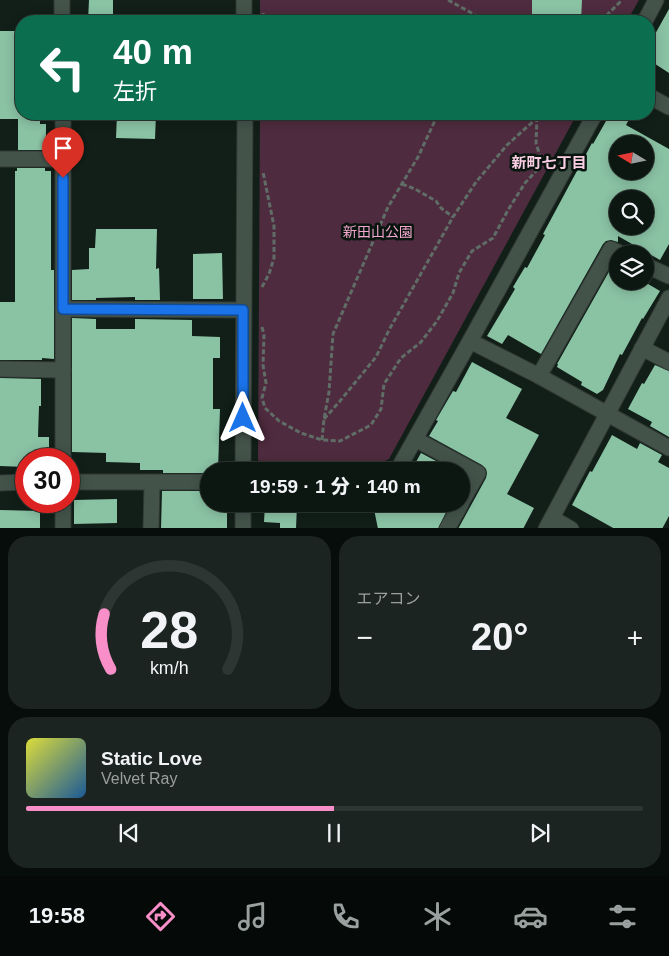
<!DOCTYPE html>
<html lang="ja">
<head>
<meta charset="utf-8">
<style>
	body { margin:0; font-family:Helvetica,"Noto Sans JP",sans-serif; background:#1b2420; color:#f1f3f6; height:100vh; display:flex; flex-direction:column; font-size:19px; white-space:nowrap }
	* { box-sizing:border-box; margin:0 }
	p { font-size:16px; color:#9a9f9f }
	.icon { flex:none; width:28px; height:28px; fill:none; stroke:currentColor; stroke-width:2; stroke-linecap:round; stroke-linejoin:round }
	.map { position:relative; height:528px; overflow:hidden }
	.side { display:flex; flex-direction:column; gap:8px; padding:8px; background:#070d0a; flex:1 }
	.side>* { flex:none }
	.guide { position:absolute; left:15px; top:15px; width:640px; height:105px; border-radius:20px; box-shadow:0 2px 12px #0003,0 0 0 1px #2d3632; background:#0b6e4f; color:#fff; overflow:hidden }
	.needle { width:32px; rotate:280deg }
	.controls { position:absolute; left:609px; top:135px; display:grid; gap:10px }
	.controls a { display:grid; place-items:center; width:45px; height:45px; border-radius:50%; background:#0d1712; box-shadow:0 2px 12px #0003,0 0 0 1px #2d3632; font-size:25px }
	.speed { position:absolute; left:15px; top:448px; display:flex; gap:10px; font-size:25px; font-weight:700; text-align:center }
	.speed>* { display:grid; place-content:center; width:65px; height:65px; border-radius:50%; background:#0d1712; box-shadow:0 2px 12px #0003,0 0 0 1px #2d3632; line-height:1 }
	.speed .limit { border:8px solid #d22; background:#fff; color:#111 }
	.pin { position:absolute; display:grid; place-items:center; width:42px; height:42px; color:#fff; margin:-51px -21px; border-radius:50% 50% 50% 0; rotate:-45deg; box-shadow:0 0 5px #0007 }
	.pin .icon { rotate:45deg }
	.me { position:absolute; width:55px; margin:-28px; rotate:0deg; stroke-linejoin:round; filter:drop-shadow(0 0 4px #0008) }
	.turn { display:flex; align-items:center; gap:18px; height:105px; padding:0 15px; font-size:22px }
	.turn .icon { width:65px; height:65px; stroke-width:2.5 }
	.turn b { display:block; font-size:35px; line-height:42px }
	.big { font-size:38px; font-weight:800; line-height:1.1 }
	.side .card { flex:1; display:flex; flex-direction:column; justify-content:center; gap:8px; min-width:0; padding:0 18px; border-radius:20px; background:#1b2420 }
	.side .dial { align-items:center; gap:0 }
	.dial svg { height:130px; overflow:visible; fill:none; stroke:#2d3632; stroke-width:7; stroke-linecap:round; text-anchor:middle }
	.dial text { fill:#f1f3f6; stroke:none }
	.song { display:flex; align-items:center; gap:15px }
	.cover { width:60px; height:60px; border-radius:8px; background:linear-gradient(135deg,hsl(60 70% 55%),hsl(210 70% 35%)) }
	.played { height:5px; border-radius:2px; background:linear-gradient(90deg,#f98fc8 50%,#2d3632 50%) }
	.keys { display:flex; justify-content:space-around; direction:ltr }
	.heat { display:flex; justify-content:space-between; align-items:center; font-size:28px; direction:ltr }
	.side .tiles { flex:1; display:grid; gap:8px; grid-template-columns:1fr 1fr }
	.card:last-child { grid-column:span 2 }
	.trip { position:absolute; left:200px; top:462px; width:270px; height:50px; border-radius:25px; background:#0d1712; box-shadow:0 2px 12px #0003,0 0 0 1px #2d3632; font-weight:800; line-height:50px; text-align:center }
	.tabs { display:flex; height:80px; justify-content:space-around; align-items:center; background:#050907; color:#9a9f9f }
	.tabs .icon { width:35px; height:35px }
	.tabs .current { color:#f98fc8 }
	.tabs b { font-size:22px; color:#f1f3f6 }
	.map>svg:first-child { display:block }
	.green { fill:#4e2b3e }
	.building { fill:#8ac2a4; fill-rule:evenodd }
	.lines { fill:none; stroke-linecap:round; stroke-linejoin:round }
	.minor-casing { stroke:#313935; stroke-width:17 }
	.path { stroke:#606c66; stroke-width:3; stroke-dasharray:5 2.5; stroke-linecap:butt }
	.minor { stroke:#43534a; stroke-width:15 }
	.route-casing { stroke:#114b97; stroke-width:12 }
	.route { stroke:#1a73e8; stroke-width:9 }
	.labels { text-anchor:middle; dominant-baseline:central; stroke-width:5; stroke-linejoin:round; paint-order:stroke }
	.park-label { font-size:14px; fill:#f3a6ce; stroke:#08150f }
	.neighbourhood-label { font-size:15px; font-weight:bold; fill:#fccee4; stroke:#08150f }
</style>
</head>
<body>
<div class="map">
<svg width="669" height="529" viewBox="0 0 669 529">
	<rect width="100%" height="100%" fill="#111f18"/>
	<g class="green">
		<path d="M260 0H639L627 21H260Z"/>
		<path d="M260 114H577L389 459 374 466 266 467 258 460Z"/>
	</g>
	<g class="building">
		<path d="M89 0H113V21H88Z"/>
		<path d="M532 0H582L581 21H532Z"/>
		<path d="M669 9V73L649 60V45Z"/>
		<path d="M0 31H15V72H21V114H40V124H46V150H18V119H0Z"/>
		<path d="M117 114H156L155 139 116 138Z"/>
		<path d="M610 114H632L626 125 669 149V244L660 260 618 236V242L611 240 606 241 603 244 541 354 508 335 502 344 487 336 515 289 513 287 525 267 527 268 545 235 543 234 592 143 593 144ZM618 144H645V171H618ZM618 199H645V226H618Z"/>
		<path d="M17 168H45V171H51V270H54V359L42 358V360H0V302H15V171H17Z"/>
		<path d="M96 229H157L156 269 159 268 160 300H135V297L96 298V300H72V270L89 269V248H95Z"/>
		<path d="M222 253 223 299H193V254Z"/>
		<path d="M615 261 618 262V281H643L660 291 643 319 642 318 622 355 620 354 603 390 597 394 581 385 582 382 557 367 558 364H557Z"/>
		<path d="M72 318 96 319V329H135V319L192 320V336L220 337V358H213V409H220L218 471H209V473H163V470H140V463L106 462V453L72 452Z"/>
		<path d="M472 362 522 389 506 418 539 435 507 494 534 508 523 529H458L486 478 487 473 486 469 482 465 429 436 438 421 436 420 453 391 456 392Z"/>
		<path d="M655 365 669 371V437L650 426 652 422 628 409 642 383 644 384Z"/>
		<path d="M0 378 41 379V406H39L38 437H49V459H25V467L0 466Z"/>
		<path d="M612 435 637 449 640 443 662 455 658 462 669 468V516L662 529H615L572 505 590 471 592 472Z"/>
		<path d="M421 453 455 471H411Z"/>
		<path d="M162 491H209V504H217V508H227V529H161Z"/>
		<path d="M117 499V523L74 524V500Z"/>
		<path d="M265 504H297L296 529H280V523L264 522Z"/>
		<path d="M373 504H450L438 529H378Z"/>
		<path d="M0 510 40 511V529H0Z"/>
	</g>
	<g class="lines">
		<g class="minor-casing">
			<g id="minor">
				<path d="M62 0V21"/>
				<path d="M244 0V21"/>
				<path d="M645 21 656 0"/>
				<path d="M649 96 669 107"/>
				<path d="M63 114V459"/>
				<path d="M0 159H63"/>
				<path d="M645 265 669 276"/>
				<path d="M63 309 243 310"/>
				<path d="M470 341 539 376 669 448"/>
				<path d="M642 348 669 362"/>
				<path d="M0 369 63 370"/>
				<path d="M539 376 611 249 622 254"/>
				<path d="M415 439 478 473 461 503"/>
				<path d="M243 471 245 114"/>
				<path d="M397 471 470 341 595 114"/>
				<path d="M69 482H209"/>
				<path d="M0 483 26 482"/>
				<path d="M63 501V529"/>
				<path d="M243 504V529"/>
				<path d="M552 518 571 529"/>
				<path d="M151 529 152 483"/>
				<path d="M447 529 461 504"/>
				<path d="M546 529 669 298"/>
			</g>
		</g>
		<g class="path">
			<path d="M448 0 486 21"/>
			<path d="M263 13 264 21"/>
			<path d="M601 21 622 0"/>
			<path d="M402 184 415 189 436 201 441 208 453 217"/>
			<path d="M262 287 269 274 274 258V226L263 172"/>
			<path d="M262 327 264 335 263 365 266 383 262 398 265 408 279 421 301 433 322 440 340 441 371 425 381 409 384 384 401 358 421 342 437 321 453 293 459 273 472 251 493 238 508 210 525 183 537 170 540 156 536 143 537 118 539 114"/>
			<path d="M324 419 340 401 376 357 389 330 453 217 476 182 507 145 537 118"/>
			<path d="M322 440 324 419 329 392 333 334 388 207 418 157 438 114"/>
		</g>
		<use href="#minor" class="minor"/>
	</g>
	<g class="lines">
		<g class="route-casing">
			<path id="route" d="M63 178V309L243 310V418"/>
		</g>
		<use href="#route" class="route"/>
	</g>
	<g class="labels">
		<g class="park-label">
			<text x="378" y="232">新田山公園</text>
		</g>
		<g class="neighbourhood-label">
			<text x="549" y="162">新町七丁目</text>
		</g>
	</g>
</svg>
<div class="controls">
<a><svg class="needle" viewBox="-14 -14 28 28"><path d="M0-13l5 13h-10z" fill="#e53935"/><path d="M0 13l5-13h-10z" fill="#9a9f9f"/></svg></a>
<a><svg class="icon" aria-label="search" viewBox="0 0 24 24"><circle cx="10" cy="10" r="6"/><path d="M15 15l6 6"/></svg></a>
<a><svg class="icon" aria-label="layers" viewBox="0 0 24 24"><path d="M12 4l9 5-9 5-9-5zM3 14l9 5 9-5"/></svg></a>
</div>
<div class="speed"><div class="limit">30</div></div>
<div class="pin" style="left:63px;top:178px;background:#d93025"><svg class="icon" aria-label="arrive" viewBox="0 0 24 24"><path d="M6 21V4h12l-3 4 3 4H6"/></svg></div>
<svg class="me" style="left:243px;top:418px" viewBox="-20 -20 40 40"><path d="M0-17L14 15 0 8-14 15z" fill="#1a73e8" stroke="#fff" stroke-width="4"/></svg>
<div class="trip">19:59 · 1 分 · 140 m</div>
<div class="guide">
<div class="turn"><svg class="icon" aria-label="left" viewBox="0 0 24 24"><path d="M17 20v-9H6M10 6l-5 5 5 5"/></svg><div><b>40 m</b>左折</div></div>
</div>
</div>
<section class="side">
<div class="tiles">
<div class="card dial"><svg viewBox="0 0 100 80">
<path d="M14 69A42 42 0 1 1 86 69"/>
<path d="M14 69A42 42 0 0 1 10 35" stroke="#f98fc8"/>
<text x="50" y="56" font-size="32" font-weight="700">28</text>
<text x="50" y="72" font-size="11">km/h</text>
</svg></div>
<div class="card"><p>エアコン</p>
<div class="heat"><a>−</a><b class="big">20°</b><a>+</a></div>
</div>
<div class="card">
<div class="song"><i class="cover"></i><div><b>Static Love</b><p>Velvet Ray</p></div></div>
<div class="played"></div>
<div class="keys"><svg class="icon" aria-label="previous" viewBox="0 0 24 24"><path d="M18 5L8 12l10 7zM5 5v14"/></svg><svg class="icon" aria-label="pause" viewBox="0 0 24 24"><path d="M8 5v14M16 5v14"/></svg><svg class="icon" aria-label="next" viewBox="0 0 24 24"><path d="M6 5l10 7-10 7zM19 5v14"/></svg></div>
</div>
</div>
</section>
<nav class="tabs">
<b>19:58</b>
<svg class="icon current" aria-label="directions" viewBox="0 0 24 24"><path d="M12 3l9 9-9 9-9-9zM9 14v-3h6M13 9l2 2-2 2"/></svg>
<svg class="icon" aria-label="music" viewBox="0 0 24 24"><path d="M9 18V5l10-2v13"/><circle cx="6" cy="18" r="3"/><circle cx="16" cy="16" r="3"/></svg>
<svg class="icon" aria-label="phone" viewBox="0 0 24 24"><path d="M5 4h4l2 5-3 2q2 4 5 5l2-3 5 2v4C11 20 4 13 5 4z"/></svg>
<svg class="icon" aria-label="climate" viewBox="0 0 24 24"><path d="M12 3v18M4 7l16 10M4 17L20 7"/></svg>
<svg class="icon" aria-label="car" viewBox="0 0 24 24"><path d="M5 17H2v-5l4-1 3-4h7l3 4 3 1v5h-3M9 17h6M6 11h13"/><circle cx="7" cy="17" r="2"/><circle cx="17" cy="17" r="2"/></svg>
<svg class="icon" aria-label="filters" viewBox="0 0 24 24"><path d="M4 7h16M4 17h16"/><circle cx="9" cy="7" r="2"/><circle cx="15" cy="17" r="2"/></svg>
</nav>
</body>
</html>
